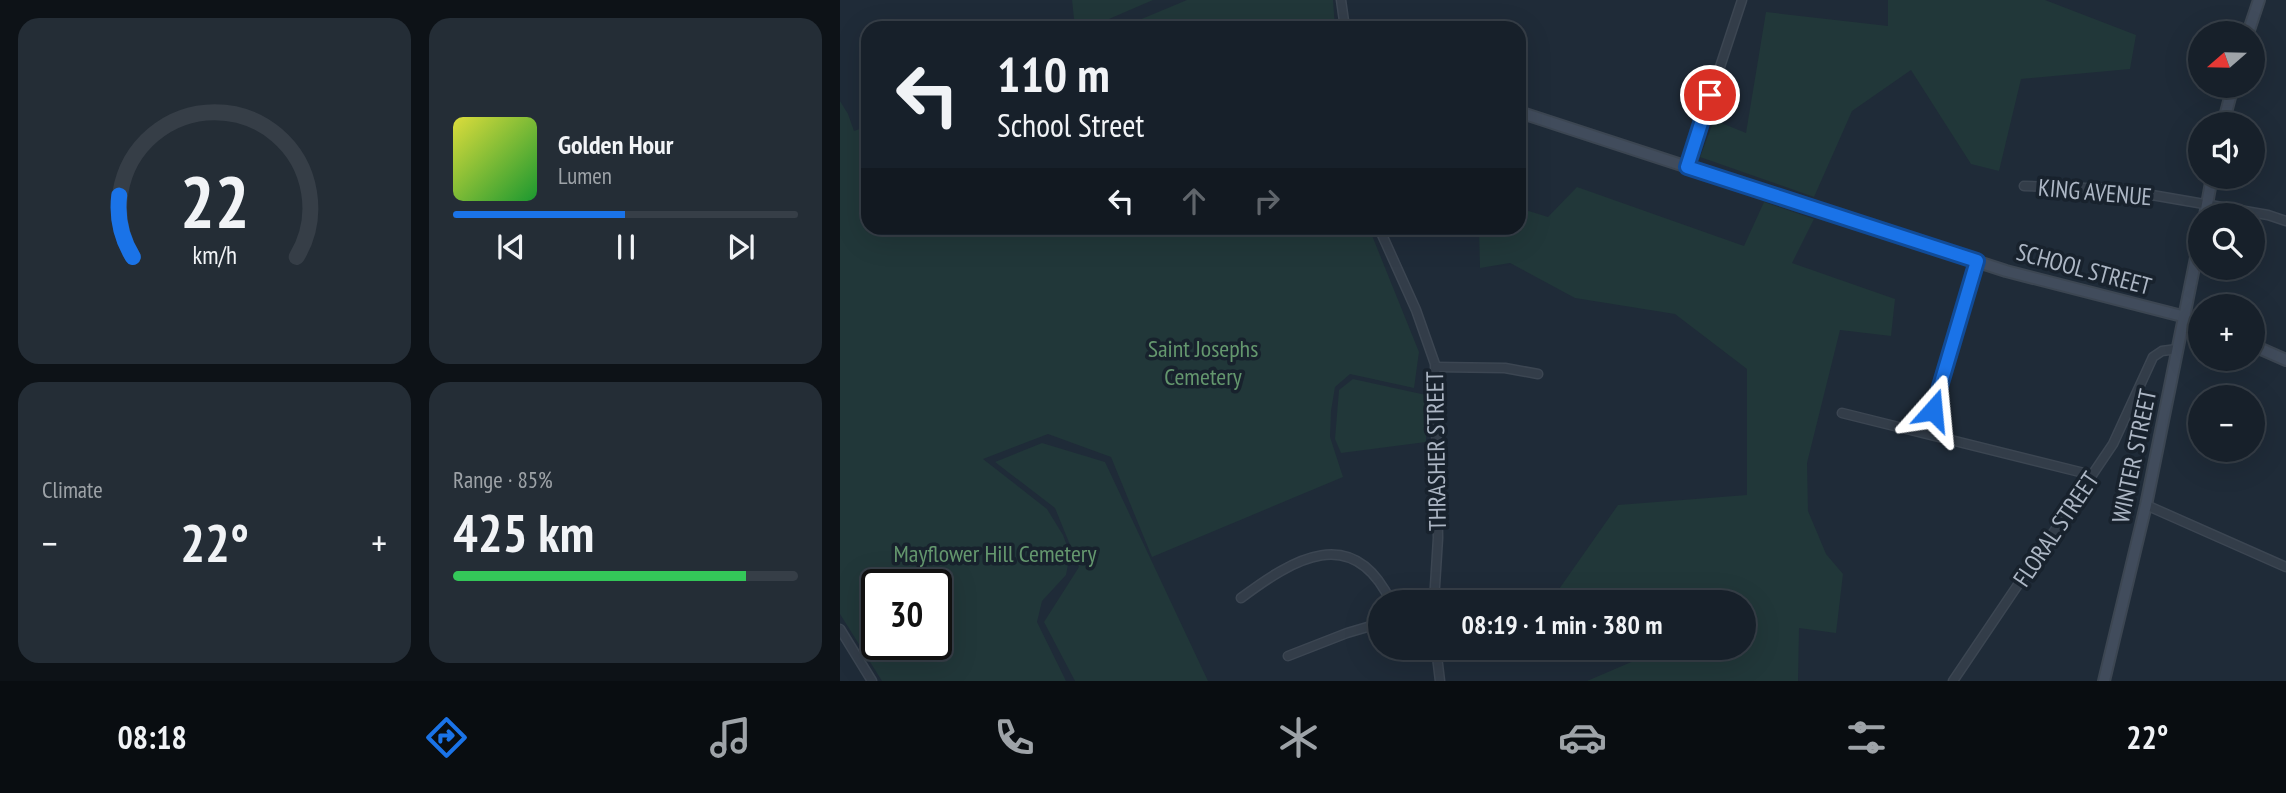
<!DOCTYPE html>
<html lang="en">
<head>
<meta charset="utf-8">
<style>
	body { margin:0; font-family:"PT Sans Narrow",sans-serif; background:#242d36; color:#f1f3f6; height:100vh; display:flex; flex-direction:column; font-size:26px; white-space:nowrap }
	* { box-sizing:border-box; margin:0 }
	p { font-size:23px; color:#9ea3a8 }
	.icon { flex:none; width:38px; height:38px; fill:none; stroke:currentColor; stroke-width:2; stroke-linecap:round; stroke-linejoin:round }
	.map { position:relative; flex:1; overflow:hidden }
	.panel { display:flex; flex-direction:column; gap:18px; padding:18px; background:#0d1217; width:840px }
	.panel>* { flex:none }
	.top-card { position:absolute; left:21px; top:21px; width:665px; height:214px; border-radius:21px; box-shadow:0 7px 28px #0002,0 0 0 2px #363e47; background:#17202a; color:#f1f3f6; overflow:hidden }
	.needle { width:46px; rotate:250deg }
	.tools { position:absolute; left:1348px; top:21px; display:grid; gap:14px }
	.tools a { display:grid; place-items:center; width:77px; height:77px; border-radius:50%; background:#17202a; box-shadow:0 7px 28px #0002,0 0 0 2px #363e47; font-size:35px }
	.speed { position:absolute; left:21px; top:569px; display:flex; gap:14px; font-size:35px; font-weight:700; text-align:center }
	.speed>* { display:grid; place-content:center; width:91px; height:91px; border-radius:50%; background:#17202a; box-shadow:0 7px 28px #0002,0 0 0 2px #363e47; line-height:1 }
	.speed .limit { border:4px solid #111; border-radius:10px; background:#fff; color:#111 }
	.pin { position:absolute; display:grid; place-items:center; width:60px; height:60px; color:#fff; margin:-30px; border:4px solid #fff; border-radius:50%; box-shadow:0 2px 7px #0007 }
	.me { position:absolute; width:77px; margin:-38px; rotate:18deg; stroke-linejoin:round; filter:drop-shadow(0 0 5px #0008) }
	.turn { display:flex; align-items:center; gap:24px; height:147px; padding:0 21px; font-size:32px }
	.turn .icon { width:91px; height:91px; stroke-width:2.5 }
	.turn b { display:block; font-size:49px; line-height:60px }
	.lanes { display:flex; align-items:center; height:66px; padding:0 21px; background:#0003; justify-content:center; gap:35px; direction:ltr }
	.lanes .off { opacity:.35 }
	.big { font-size:52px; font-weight:700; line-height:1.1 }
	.panel .tile { flex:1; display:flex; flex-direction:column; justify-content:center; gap:10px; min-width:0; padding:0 24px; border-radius:21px; background:#242d36 }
	.panel .dial { align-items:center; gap:0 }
	.dial svg { height:182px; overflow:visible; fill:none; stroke:#363e47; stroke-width:7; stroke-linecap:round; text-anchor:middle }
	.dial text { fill:#f1f3f6; stroke:none }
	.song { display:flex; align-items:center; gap:21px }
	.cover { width:84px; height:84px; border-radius:10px; background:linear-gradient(135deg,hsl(60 70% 55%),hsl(130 70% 35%)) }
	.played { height:7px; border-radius:4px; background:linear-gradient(90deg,#1a73e8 50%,#363e47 50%) }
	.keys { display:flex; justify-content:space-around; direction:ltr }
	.heat { display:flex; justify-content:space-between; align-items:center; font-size:38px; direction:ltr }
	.charge { height:10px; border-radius:5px; background:linear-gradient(90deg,#34c759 85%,#363e47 0) }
	.panel .tiles { flex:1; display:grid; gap:18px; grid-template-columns:repeat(2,1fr) }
	.trip { position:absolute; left:528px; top:590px; width:388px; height:70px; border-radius:35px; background:#17202a; box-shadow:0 7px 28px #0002,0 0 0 2px #363e47; font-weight:700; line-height:70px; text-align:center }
	.tabs { display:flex; height:112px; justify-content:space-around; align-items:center; background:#090d11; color:#9ea3a8 }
	.tabs .icon { width:49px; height:49px }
	.tabs .selected { color:#1a73e8 }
	.tabs b { font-size:32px; color:#f1f3f6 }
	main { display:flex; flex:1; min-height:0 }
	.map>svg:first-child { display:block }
	.green { fill:#213739; fill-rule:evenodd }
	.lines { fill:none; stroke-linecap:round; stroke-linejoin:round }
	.street-casing { stroke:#3c4652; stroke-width:11 }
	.secondary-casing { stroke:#3c4652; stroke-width:14 }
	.street { stroke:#333d49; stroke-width:8 }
	.secondary { stroke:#414c5c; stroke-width:10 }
	.route-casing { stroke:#114b97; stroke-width:18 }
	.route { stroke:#1a73e8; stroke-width:12 }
	.labels { text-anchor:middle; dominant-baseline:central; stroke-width:7; stroke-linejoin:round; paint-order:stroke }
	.street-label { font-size:24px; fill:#adb7c5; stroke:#18222d }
	.park-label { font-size:24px; fill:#64976e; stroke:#18222d }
</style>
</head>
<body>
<main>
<section class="panel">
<div class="tiles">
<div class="tile dial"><svg viewBox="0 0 100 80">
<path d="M14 69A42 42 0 1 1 86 69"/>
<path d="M14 69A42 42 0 0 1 8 42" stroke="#1a73e8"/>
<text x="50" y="56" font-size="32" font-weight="700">22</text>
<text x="50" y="72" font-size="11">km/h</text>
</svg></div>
<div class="tile">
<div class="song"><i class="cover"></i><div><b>Golden Hour</b><p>Lumen</p></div></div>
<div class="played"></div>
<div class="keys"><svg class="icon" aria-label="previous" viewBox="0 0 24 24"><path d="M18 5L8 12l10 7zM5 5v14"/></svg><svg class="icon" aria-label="pause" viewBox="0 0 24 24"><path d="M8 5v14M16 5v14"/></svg><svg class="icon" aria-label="next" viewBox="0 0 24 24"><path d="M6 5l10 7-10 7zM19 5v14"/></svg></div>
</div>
<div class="tile"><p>Climate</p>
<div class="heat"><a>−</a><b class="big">22°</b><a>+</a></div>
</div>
<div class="tile"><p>Range · 85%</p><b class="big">425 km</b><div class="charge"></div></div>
</div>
</section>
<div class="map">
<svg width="1446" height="681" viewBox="0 0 1446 681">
	<rect width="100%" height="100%" fill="#1f2b38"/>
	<g class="green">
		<path d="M232 0H313L248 28H235Z"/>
		<path d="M347 0H493L495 28H280Z"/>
		<path d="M1048 0H1205L1296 35 1290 69 1181 79 1159 171 1131 164 1071 70 1012 111 974 197 860 157 874 120 906 133 926 12 1048 26Z"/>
		<path d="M0 101 8 114 14 131 28 126V228H529L579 352 574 388 510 374 495 387 491 411 490 437 503 477 312 557 271 457 208 434 143 459 207 509 223 535 230 554 226 575 202 601 197 622 226 681H42L0 614ZM37 584H96V644H37Z"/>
		<path d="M737 187 904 246 924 202 974 219 952 263 1055 299 1051 336 1000 330 967 463 968 511 986 554 1003 574 996 633 959 628 958 681H747L796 660 793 648H905V602H710L778 505 907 495V369L835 314 735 298 670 263 640 268 639 228H679V208L708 217Z"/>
		<path d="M513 379 586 395V442L501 453 495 439 499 390Z"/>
		<path d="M202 443 265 462 368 681H235L204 622 239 567 215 508 155 462Z"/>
	</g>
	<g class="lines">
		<g class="street-casing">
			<g id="street">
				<path d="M501 0 505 28"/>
				<path d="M847 167 902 0"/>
				<path d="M1184 186 1277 189 1428 215 1446 221"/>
				<path d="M539 228 576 310 595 364 598 538 594 602"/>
				<path d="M596 367 665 368 698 374"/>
				<path d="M1002 413 1252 475"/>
				<path d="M1085 433 1137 261"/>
				<path d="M1306 505 1446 567"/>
				<path d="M401 598C453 559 513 522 551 602"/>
				<path d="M0 629 32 681"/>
				<path d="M596 648 600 681"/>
				<path d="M448 656 507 633 541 623"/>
				<path d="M1113 681 1273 444 1313 357 1322 351 1337 349"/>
			</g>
		</g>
		<g class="secondary-casing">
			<g id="secondary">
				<path d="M1408 33 1419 0"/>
				<path d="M679 112 1166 271 1342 316 1360 323"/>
				<path d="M1383 124 1393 86"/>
				<path d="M1365 215 1372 177"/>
				<path d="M1412 345 1446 360"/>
				<path d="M1264 681 1306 505 1360 238"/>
			</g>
		</g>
		<use href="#street" class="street"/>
		<use href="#secondary" class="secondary"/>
	</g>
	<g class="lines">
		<g class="route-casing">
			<path id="route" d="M870 95 847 167 1137 261 1093 410"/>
		</g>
		<use href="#route" class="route"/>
	</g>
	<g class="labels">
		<g class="street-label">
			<text transform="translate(1255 192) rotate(5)">KING AVENUE</text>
			<text transform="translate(1244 269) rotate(15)">SCHOOL STREET</text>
			<text transform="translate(596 451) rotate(-91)">THRASHER STREET</text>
			<text transform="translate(1294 456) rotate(-78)">WINTER STREET</text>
			<text transform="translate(1216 529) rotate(-56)">FLORAL STREET</text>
		</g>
		<g class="park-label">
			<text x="363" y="348">Saint Josephs<tspan x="363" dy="28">Cemetery</tspan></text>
			<text x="155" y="553">Mayflower Hill Cemetery</text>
		</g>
	</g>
</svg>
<div class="tools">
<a><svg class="needle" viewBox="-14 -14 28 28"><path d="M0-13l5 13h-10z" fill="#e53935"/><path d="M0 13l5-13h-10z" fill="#9ea3a8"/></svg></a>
<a><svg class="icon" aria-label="sound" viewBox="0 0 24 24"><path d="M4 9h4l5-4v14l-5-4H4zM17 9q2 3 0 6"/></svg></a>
<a><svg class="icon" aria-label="search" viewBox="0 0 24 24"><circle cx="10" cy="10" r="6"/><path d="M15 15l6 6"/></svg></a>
<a>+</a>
<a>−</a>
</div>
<div class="speed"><div class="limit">30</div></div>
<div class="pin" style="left:870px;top:95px;background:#d93025"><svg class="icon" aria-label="arrive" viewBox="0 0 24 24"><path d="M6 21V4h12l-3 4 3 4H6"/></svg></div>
<svg class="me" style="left:1093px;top:410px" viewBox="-20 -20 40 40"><path d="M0-17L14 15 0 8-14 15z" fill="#1a73e8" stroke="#fff" stroke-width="4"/></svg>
<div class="trip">08:19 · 1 min · 380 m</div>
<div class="top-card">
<div class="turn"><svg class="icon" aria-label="left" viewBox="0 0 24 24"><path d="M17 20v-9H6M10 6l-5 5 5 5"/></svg><div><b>110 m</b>School Street</div></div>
<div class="lanes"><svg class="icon" aria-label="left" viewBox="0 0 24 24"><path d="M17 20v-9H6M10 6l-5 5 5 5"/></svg><svg class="icon off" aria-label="ahead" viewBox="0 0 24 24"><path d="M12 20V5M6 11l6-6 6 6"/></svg><svg class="icon off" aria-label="right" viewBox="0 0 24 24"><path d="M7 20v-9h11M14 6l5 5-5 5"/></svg></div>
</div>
</div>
</main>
<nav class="tabs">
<b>08:18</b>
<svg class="icon selected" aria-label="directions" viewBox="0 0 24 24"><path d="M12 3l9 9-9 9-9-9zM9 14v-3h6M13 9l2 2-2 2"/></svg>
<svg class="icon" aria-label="music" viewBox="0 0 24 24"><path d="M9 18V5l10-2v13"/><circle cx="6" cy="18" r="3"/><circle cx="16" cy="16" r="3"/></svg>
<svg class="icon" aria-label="phone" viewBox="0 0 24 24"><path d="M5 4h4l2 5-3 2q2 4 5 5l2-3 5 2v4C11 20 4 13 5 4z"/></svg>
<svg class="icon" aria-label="climate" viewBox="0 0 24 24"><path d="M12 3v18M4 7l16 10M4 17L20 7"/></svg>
<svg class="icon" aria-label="car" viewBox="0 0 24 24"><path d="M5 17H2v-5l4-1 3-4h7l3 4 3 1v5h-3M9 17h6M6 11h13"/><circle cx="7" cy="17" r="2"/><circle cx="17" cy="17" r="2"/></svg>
<svg class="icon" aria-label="filters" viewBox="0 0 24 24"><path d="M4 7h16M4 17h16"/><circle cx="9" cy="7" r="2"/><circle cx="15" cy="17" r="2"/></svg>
<b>22°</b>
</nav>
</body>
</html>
